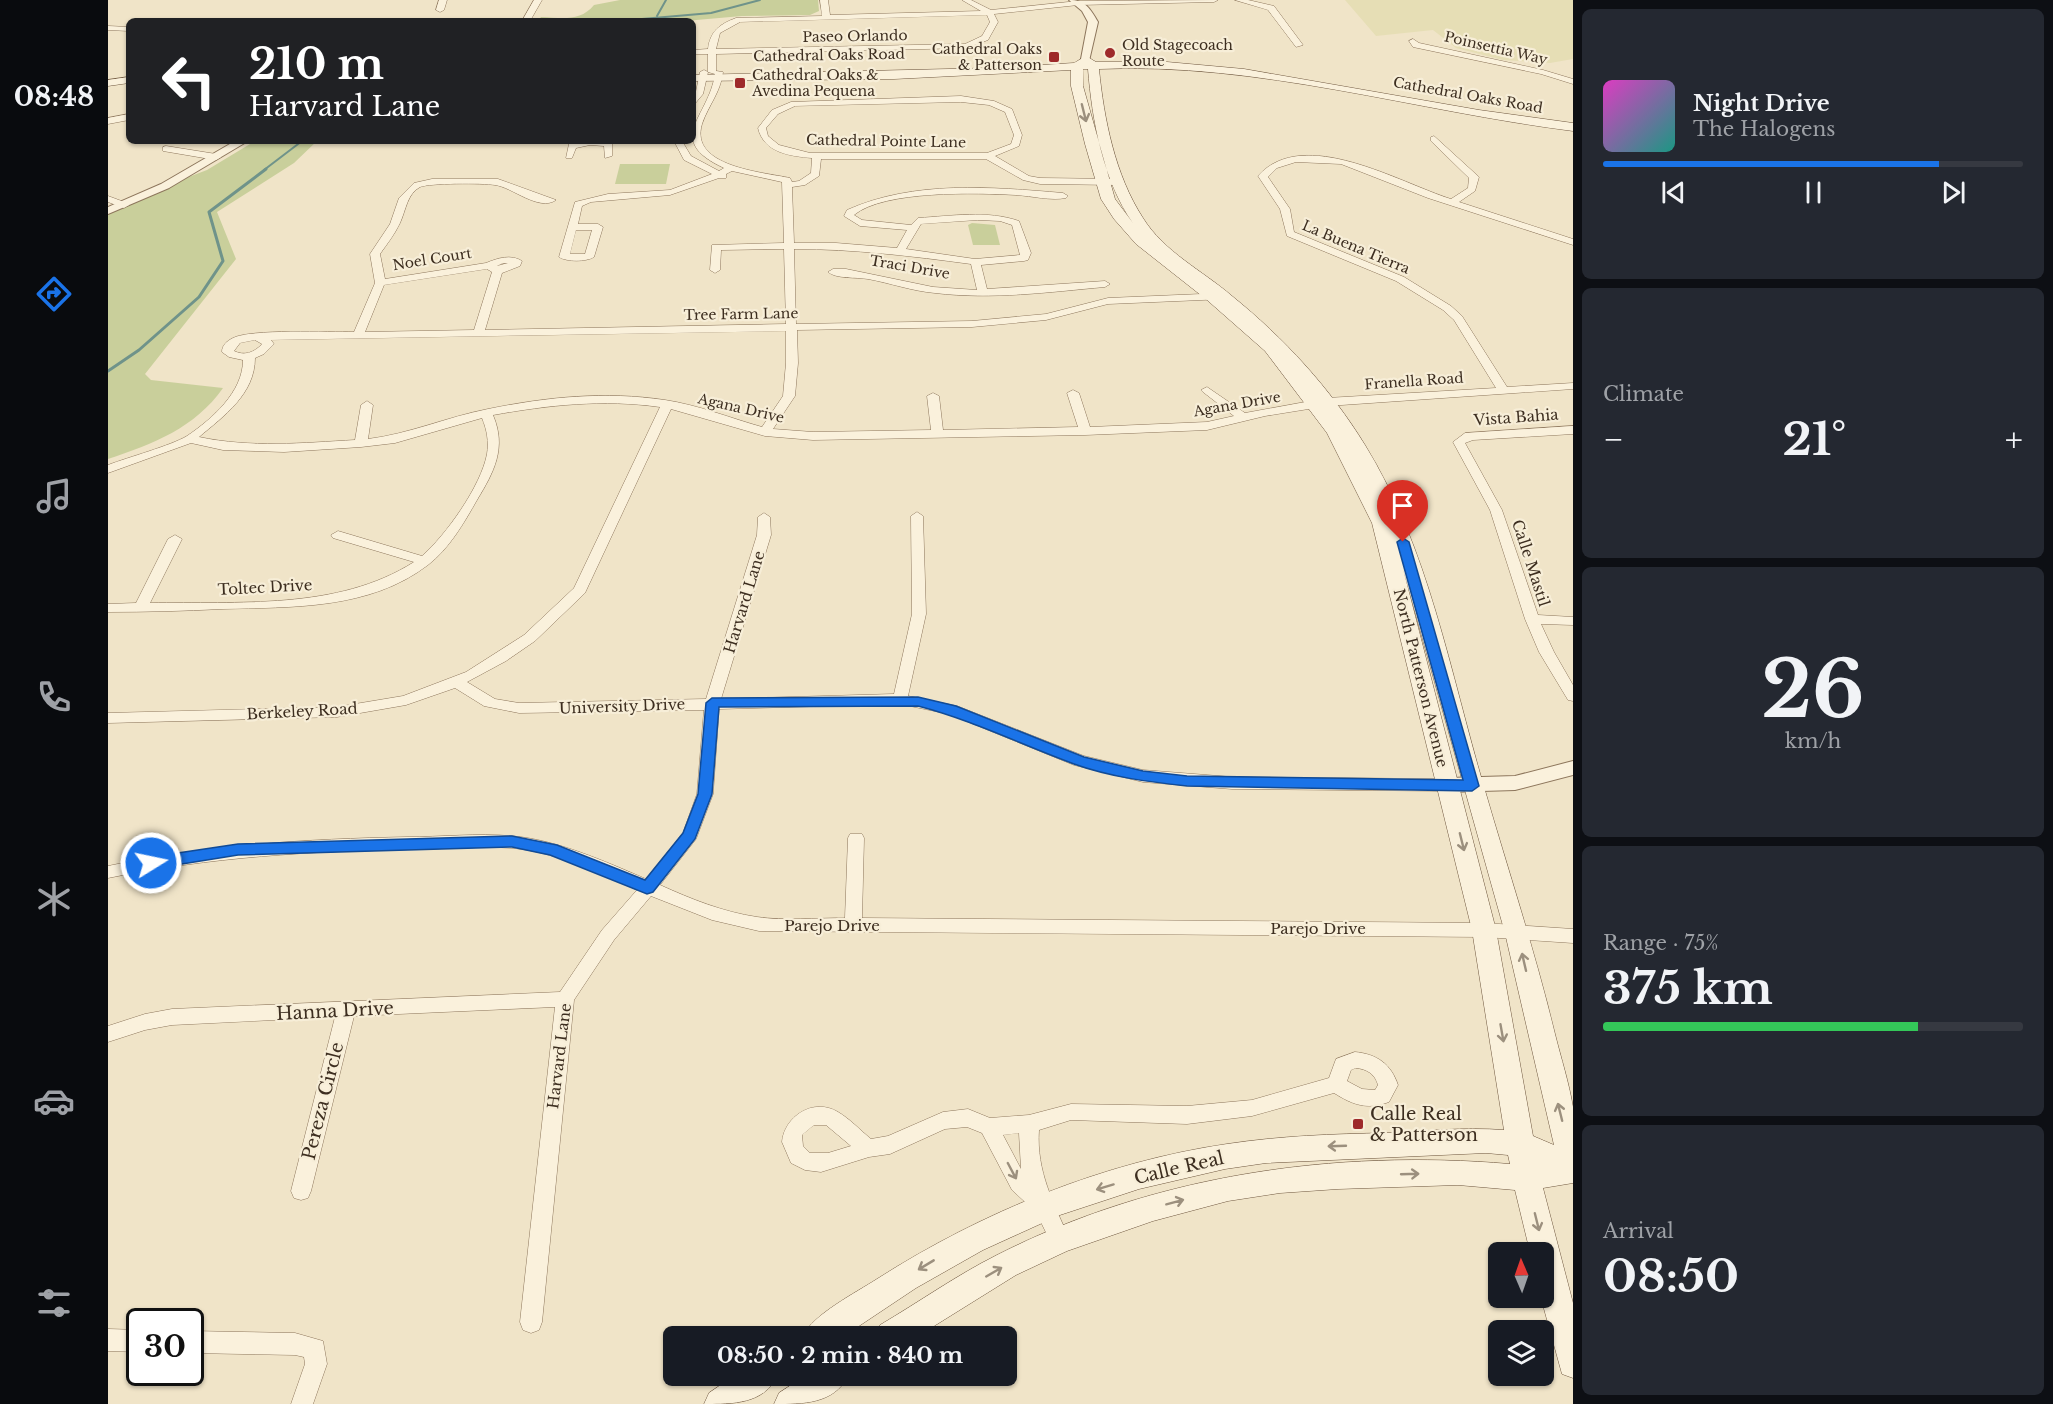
<!DOCTYPE html>
<html lang="en">
<head>
<meta charset="utf-8">
<style>
	body { margin:0; font-family:"Libre Baskerville",serif; background:#242831; color:#f1f3f6; height:100vh; display:flex; flex-direction:column; font-size:22px; white-space:nowrap }
	* { box-sizing:border-box; margin:0 }
	p { font-size:20px; color:#9ea1a6 }
	.icon { flex:none; width:33px; height:33px; fill:none; stroke:currentColor; stroke-width:2; stroke-linecap:round; stroke-linejoin:round }
	.map { position:relative; flex:1; overflow:hidden }
	.side { display:flex; flex-direction:column; gap:9px; padding:9px; background:#0d0f14; width:480px }
	.side>* { flex:none }
	.top-card { position:absolute; left:18px; top:18px; width:570px; height:126px; border-radius:9px; box-shadow:0 2px 4px #0004; background:#202124; color:#fff; overflow:hidden }
	.needle { width:39px; rotate:358deg }
	.buttons { position:absolute; left:1380px; top:1242px; display:grid; gap:12px }
	.buttons a { display:grid; place-items:center; width:66px; height:66px; border-radius:9px; background:#171b24; box-shadow:0 2px 4px #0004; font-size:30px }
	.speed { position:absolute; left:18px; top:1308px; display:flex; gap:12px; font-size:30px; font-weight:700; text-align:center }
	.speed>* { display:grid; place-content:center; width:78px; height:78px; border-radius:50%; background:#171b24; box-shadow:0 2px 4px #0004; line-height:1 }
	.speed .limit { border:3px solid #111; border-radius:9px; background:#fff; color:#111 }
	.pin { position:absolute; display:grid; place-items:center; width:51px; height:51px; color:#fff; margin:-62px -26px; border-radius:50% 50% 50% 0; rotate:-45deg; box-shadow:0 0 6px #0007 }
	.pin .icon { rotate:45deg }
	.me { position:absolute; width:66px; margin:-33px; rotate:80deg; stroke-linejoin:round; filter:drop-shadow(0 0 4px #0008) }
	.turn { display:flex; align-items:center; gap:21px; height:126px; padding:0 24px; font-size:27px }
	.turn .icon { width:78px; height:78px; stroke-width:2.5 }
	.turn b { display:block; font-size:42px; line-height:51px }
	.big { font-size:45px; font-weight:700; line-height:1.1 }
	.side .widget { flex:1; display:flex; flex-direction:column; justify-content:center; gap:9px; min-width:0; padding:0 21px; border-radius:9px; background:#242831 }
	.side .dial { align-items:center; gap:0 }
	.dial b { font-size:78px; line-height:1 }
	.song { display:flex; align-items:center; gap:18px }
	.cover { width:72px; height:72px; border-radius:9px; background:linear-gradient(135deg,hsl(310 70% 55%),hsl(170 70% 35%)) }
	.played { height:6px; border-radius:3px; background:linear-gradient(90deg,#1a73e8 80%,#363941 80%) }
	.keys { display:flex; justify-content:space-around; direction:ltr }
	.heat { display:flex; justify-content:space-between; align-items:center; font-size:33px; direction:ltr }
	.charge { height:9px; border-radius:4px; background:linear-gradient(90deg,#34c759 75%,#363941 0) }
	.trip { position:absolute; left:555px; top:1326px; width:354px; height:60px; border-radius:9px; background:#171b24; box-shadow:0 2px 4px #0004; font-weight:700; line-height:60px; text-align:center }
	main { display:flex; flex:1; min-height:0 }
	.tab-bar { display:flex; flex-direction:column; width:108px; justify-content:space-around; align-items:center; background:#090b0e; color:#9ea1a6 }
	.tab-bar .icon { width:42px; height:42px }
	.tab-bar .current { color:#1a73e8 }
	.tab-bar b { font-size:27px; color:#f1f3f6 }
	.map>svg:first-child { display:block }
	.farmland { fill:#e6deb5 }
	.green { fill:#c9cf9b }
	.lines { fill:none; stroke-linecap:round; stroke-linejoin:round }
	.stream-far1 { stroke:#6f938a; stroke-width:2 }
	.stream { stroke:#6f938a; stroke-width:3 }
	.minor-casing { stroke:#8d765c; stroke-width:1 }
	.tertiary-casing { stroke:#8d765c; stroke-width:2 }
	.secondary-casing { stroke:#6f573f; stroke-width:1 }
	.minor { fill:#faf1dc; fill-rule:evenodd }
	.tertiary { fill:#faf1dc; fill-rule:evenodd }
	.secondary { fill:#faf1dc; fill-rule:evenodd }
	.oneway { stroke:#9c907e }
	.route { fill:#1a73e8; stroke:#114b97; stroke-width:1.5 }
	.poi-dot { fill:#9e2a2b; stroke:#f7eed8; stroke-width:2 }
	.labels { text-anchor:middle; dominant-baseline:central; stroke-width:4.5; stroke-linejoin:round; paint-order:stroke }
	.far-street-label { font-size:14px; fill:#3d2e20; stroke:#f7eed8 }
	.far-poi-label { font-size:14px; fill:#3d2e20; stroke:#f7eed8; text-anchor:start }
	.street-label { font-size:15px; fill:#3d2e20; stroke:#f7eed8 }
	.near-street-label { font-size:18px; fill:#3d2e20; stroke:#f7eed8 }
	.near-poi-label { font-size:18px; fill:#3d2e20; stroke:#f7eed8; text-anchor:start }
</style>
</head>
<body>
<main>
<nav class="tab-bar">
<b>08:48</b>
<svg class="icon current" aria-label="directions" viewBox="0 0 24 24"><path d="M12 3l9 9-9 9-9-9zM9 14v-3h6M13 9l2 2-2 2"/></svg>
<svg class="icon" aria-label="music" viewBox="0 0 24 24"><path d="M9 18V5l10-2v13"/><circle cx="6" cy="18" r="3"/><circle cx="16" cy="16" r="3"/></svg>
<svg class="icon" aria-label="phone" viewBox="0 0 24 24"><path d="M5 4h4l2 5-3 2q2 4 5 5l2-3 5 2v4C11 20 4 13 5 4z"/></svg>
<svg class="icon" aria-label="climate" viewBox="0 0 24 24"><path d="M12 3v18M4 7l16 10M4 17L20 7"/></svg>
<svg class="icon" aria-label="car" viewBox="0 0 24 24"><path d="M5 17H2v-5l4-1 3-4h7l3 4 3 1v5h-3M9 17h6M6 11h13"/><circle cx="7" cy="17" r="2"/><circle cx="17" cy="17" r="2"/></svg>
<svg class="icon" aria-label="filters" viewBox="0 0 24 24"><path d="M4 7h16M4 17h16"/><circle cx="9" cy="7" r="2"/><circle cx="15" cy="17" r="2"/></svg>
</nav>
<div class="map">
<svg width="1465" height="1404" viewBox="0 0 1465 1404">
	<rect width="100%" height="100%" fill="#f0e4c8"/>
	<path class="farmland" d="M1237 0H1465V59L1442 63 1395 60 1348 48 1325 30 1268 36Z"/>
	<g class="green">
		<path d="M512 0H710L711 11 702 15 634 16 577 21H430L433 17C454 18 472 22 486 5Z"/>
		<path d="M147 141H209L186 163 109 212 128 259 37 374 43 380 115 388C87 428 45 444 0 459V213L57 186 99 170Z"/>
		<path d="M512 164H562L558 184H507Z"/>
		<path d="M864 223 887 225 892 245H865L860 225Z"/>
	</g>
	<g class="lines">
		<g class="stream-far1">
			<path d="M549 16 558 0"/>
			<path d="M511 21 603 13 652 0"/>
			<path d="M156 170 194 141"/>
		</g>
		<path class="stream" d="M0 371 31 350 91 297 115 261 101 212 158 169"/>
		<g class="minor-casing">
			<g id="minor">
				<path d="M331 0H339L336 10 332 12 328 10Z"/>
				<path d="M426 0H434L422 21H414Z"/>
				<path d="M712 0H720L722 15 873 11 854 0H863L883 10 970 1 1110 0 1106 2 970 5 886 14 890 22 880 40 858 48 608 54V71L615 72C612 94 601 104 594 124 581 167 655 172 682 178L684 182 691 181 703 173 704 158C682 156 656 153 650 128L664 110 683 102 853 96 886 101 904 109 914 135 911 146 887 156 921 176 932 178 1011 179 1016 182 1011 185 932 184 915 180 878 159H713L711 176 697 185 684 187 686 243H728L789 248 799 230 752 226 736 216 739 210C806 180 884 187 955 193L960 196 958 198C943 201 924 196 908 195 869 193 776 190 746 215L754 220 803 225 810 218C844 216 879 210 911 221L923 253 920 260 916 261 873 265 879 289 997 281 1002 284 997 287C941 292 884 300 827 293 804 291 782 283 760 279 748 277 728 279 720 272L725 269H738L825 287 869 290 863 264C803 256 746 249 686 249L688 324 864 321 938 314 1000 298 1117 293 1122 296 1117 299 1000 304 938 320 864 327 689 330 690 363 687 396 665 429 705 432 823 430 819 396 825 393 831 396 835 430 970 427 959 393 965 390 971 393 982 427 1099 422 1126 416 1095 392 1093 390 1099 387 1137 413 1219 398 1388 388 1346 320 1335 310 1288 281 1179 236 1172 209 1150 176C1195 125 1292 183 1343 199L1360 188 1361 178 1323 141V137L1326 136 1371 177 1367 191 1351 202 1465 239V245L1320 198 1233 164 1188 162 1169 168 1160 177 1182 209 1186 232 1296 277 1343 306 1354 316 1399 387 1465 383V389L1219 406 1157 416 1099 430 977 435 705 440 657 436 563 409 477 593 427 641 398 661 359 682 387 699 411 703 598 699 649 535 650 517 656 513 662 517 663 535 613 699 786 694 804 614 803 516 809 512 815 516 818 614 800 696 849 706 976 756 1035 770 1124 777 1340 779 1346 781 1348 785 1346 789 1340 791 1124 789 1035 782 966 765 841 714 792 704 611 709 605 794 588 839 552 885C583 899 615 912 649 917 677 921 708 918 737 918L740 838 742 834H754L756 838 754 918 1376 923 1465 929V943L1376 937 651 931 604 920 543 896 506 940 466 1000 434 1322 431 1330 423 1333 415 1330 412 1322 447 1007 246 1016 203 1191 200 1198 193 1200 186 1198 183 1191 227 1017 64 1025 37 1030 0 1042V1026L37 1014 64 1009 452 992 494 930 529 890C490 872 447 852 404 848 372 846 339 849 308 849 204 851 102 857 0 878V866C99 845 198 839 299 837 333 837 369 833 404 836 449 840 496 861 538 879L575 833 589 794 596 710 411 713 376 706 347 688 298 705 229 717 0 723V713L229 707 295 696 358 672 416 635 466 588 552 407C495 399 441 405 385 415 399 448 386 472 369 500 356 523 341 549 320 565 261 610 184 607 114 609 76 611 38 612 0 612V604L28 603 60 539 67 535 74 539 42 603C130 601 229 611 306 562L225 538 223 535 230 531 314 556C338 535 373 486 379 454 381 442 379 430 374 418L287 443 253 447 176 452 115 450 83 443 0 473V465C21 457 62 446 79 436 104 419 135 392 135 360L121 357 114 352C114 345 119 341 125 338 142 329 222 332 246 332L267 283 262 254 282 224 291 198 306 183 324 179H390L448 200C431 212 404 187 387 185 375 183 321 183 312 187 299 194 298 210 292 223 287 234 279 244 272 254L277 279 378 263C390 258 403 254 414 261L412 266 394 273 377 330 678 324 676 249 613 250 612 270 607 273 602 270 604 245 676 243 674 182 624 171 618 174V178H611L562 195 483 202 474 206 470 224H490L495 227 486 257C478 262 459 262 451 257L467 202 500 194 562 190 604 174 576 160 566 141H574L583 156 611 171 616 168C555 140 601 117 607 74L600 72 595 94 585 106 592 72 596 70 600 72V54H585V50L600 49C602 31 612 24 628 18L714 16ZM879 15 882 22 874 36 857 44 608 49 612 33 632 22ZM853 102 881 105 897 112 906 135 903 144 879 153H702L671 145 660 136 658 128 670 114 687 106ZM870 220 892 221 904 225 912 255 867 259 798 249 813 224ZM468 230H484L477 254H462ZM395 263H400L389 266ZM379 269 384 272 366 330 257 332 276 285ZM678 331V363L675 396 654 427C622 418 590 405 557 400 497 391 439 397 380 409 339 417 301 434 260 439L265 405 259 401 253 405 247 440C195 443 143 448 91 437 116 416 147 394 147 358L156 354 166 344 163 340ZM147 340 154 344C146 353 136 356 126 351L132 343Z"/>
				<path d="M1127 0H1140L1166 6 1195 45 1188 47 1160 10Z"/>
				<path d="M0 26 21 27V31L0 30Z"/>
				<path d="M1305 39 1311 43 1435 70 1465 79V84L1433 74 1305 47 1301 41Z"/>
				<path d="M21 114V120L0 124V118Z"/>
				<path d="M471 141 504 143V156L497 158 496 146 482 145 468 148 464 158H458L461 144Z"/>
				<path d="M58 146 108 154 113 157 108 160 55 151V147Z"/>
				<path d="M0 196 19 203 21 205 16 208 0 202Z"/>
				<path d="M1465 426V434L1365 440 1357 443 1394 510 1430 615 1465 617V625L1433 624 1446 652 1465 685V701L1460 700 1431 652 1417 619 1382 510 1345 442 1357 433Z"/>
				<path d="M1247 1052C1269 1054 1283 1064 1290 1085L1281 1102C1259 1110 1245 1105 1226 1093L1144 1116 1079 1124 963 1120 931 1130C928 1171 946 1204 962 1240L959 1247 952 1250 945 1247 928 1212 904 1190 874 1133 859 1127 837 1129 782 1154 761 1157 713 1172 697 1170 683 1163 674 1142C676 1117 705 1097 730 1112 742 1119 752 1130 763 1139L780 1136 835 1112 860 1109 882 1118 921 1115 963 1104 1079 1106 1144 1100 1221 1078 1228 1059ZM1248 1068C1259 1069 1267 1074 1270 1085L1267 1090 1254 1089 1239 1081 1243 1070ZM706 1125H718L743 1146 720 1153H702L695 1146 694 1135ZM911 1133 913 1169 895 1135Z"/>
				<path d="M0 1329 32 1330V1352L0 1351Z"/>
				<path d="M82 1331 187 1333 215 1341 219 1364 205 1404H183L197 1364 196 1357 187 1355 82 1353Z"/>
			</g>
		</g>
		<g class="tertiary-casing">
			<g id="tertiary">
				<path d="M961 0C977 0 982 8 990 22L981 61 973 59 980 22 974 11Z"/>
				<path d="M127 141H140L61 188 0 214V207L53 184Z"/>
				<path d="M1465 761V775L1407 790 1340 792 1333 790 1330 785 1333 780 1340 778 1407 776Z"/>
			</g>
		</g>
		<g class="secondary-casing">
			<g id="secondary">
				<path d="M978 56 988 62H1059L1136 69 1371 110 1465 123V131C1307 111 1151 62 991 69 996 119 1007 175 1035 218 1056 252 1095 271 1124 296 1176 338 1222 388 1257 445 1321 549 1342 672 1376 787 1400 870 1427 951 1447 1034 1453 1058 1461 1083 1465 1107 1465 1132 1465 1158 1465 1183L1435 1188 1465 1303V1378L1454 1374 1433 1298H1436V1252H1422L1407 1190 1350 1185 1230 1189 1172 1193 1120 1201 1045 1221 959 1251 908 1275 810 1336H768L772 1325C811 1302 849 1275 889 1255 1046 1175 1227 1149 1402 1164L1400 1155 1378 1153 1158 1163 1117 1169 1031 1189 952 1215 875 1250 808 1288 736 1336H695C704 1315 749 1292 769 1279 874 1212 996 1162 1119 1144 1172 1136 1225 1134 1278 1133 1317 1131 1357 1127 1396 1130L1364 930 1264 523 1219 433 1157 351 1099 300 1028 244 1006 219 993 199 977 144 963 86V70L786 79 585 81V75L883 68 966 63ZM975 69H980C984 120 995 181 1025 223L1007 199 975 86ZM1295 569 1397 933 1446 1145 1425 1136 1388 930Z"/>
				<path d="M21 77V83L0 86V80Z"/>
				<path d="M626 1376H669C656 1404 625 1404 596 1404L601 1393Z"/>
				<path d="M697 1376H740C726 1404 695 1404 666 1404L671 1393Z"/>
			</g>
		</g>
		<use href="#minor" class="minor"/>
		<use href="#tertiary" class="tertiary"/>
		<use href="#secondary" class="secondary"/>
	</g>
	<defs><path id="oneway-shaft" d="M-6 0H5M1.5-3L5.5 0L1.5 3" fill="none" stroke-width="1.6" stroke-linecap="round" stroke-linejoin="round" transform="scale(1.5)"/></defs>
	<g class="oneway">
		<use href="#oneway-shaft" transform="translate(976 113) rotate(76)"/>
		<use href="#oneway-shaft" transform="translate(1354 842) rotate(76)"/>
		<use href="#oneway-shaft" transform="translate(1416 962) rotate(-103)"/>
		<use href="#oneway-shaft" transform="translate(1394 1033) rotate(80)"/>
		<use href="#oneway-shaft" transform="translate(1452 1112) rotate(-104)"/>
		<use href="#oneway-shaft" transform="translate(1229 1146) rotate(178)"/>
		<use href="#oneway-shaft" transform="translate(904 1171) rotate(62)"/>
		<use href="#oneway-shaft" transform="translate(1302 1174) rotate(-2)"/>
		<use href="#oneway-shaft" transform="translate(997 1187) rotate(163)"/>
		<use href="#oneway-shaft" transform="translate(1067 1202) rotate(-15)"/>
		<use href="#oneway-shaft" transform="translate(1429 1222) rotate(76)"/>
		<use href="#oneway-shaft" transform="translate(818 1265) rotate(149)"/>
		<use href="#oneway-shaft" transform="translate(886 1272) rotate(-30)"/>
	</g>
	<path class="route" d="M1295 538 1301 542 1371 786 1364 791 1079 786C1041 782 1002 777 966 764 914 745 864 720 810 706L611 707 604 794 587 839 545 892 539 894 442 855 404 847 130 855 43 869 35 863 43 857 130 844 404 836 449 845 537 880 575 833 590 794 598 703 604 698 810 697 848 706 976 757 1035 771 1079 776 1355 780 1289 542Z"/>
	<g class="poi-dot">
		<circle cx="1002" cy="53" r="6"/>
		<rect x="940" y="51" width="12" height="12" rx="3"/>
		<rect x="626" y="77" width="12" height="12" rx="3"/>
		<rect x="1244" y="1118" width="12" height="12" rx="3"/>
	</g>
	<g class="labels">
		<g class="far-street-label">
			<text transform="translate(747 36) rotate(-1)">Paseo Orlando</text>
			<text transform="translate(1388 48) rotate(13)">Poinsettia Way</text>
			<text transform="translate(721 55) rotate(-1)">Cathedral Oaks Road</text>
			<text transform="translate(1360 95) rotate(10)">Cathedral Oaks Road</text>
			<text transform="translate(778 141) rotate(1)">Cathedral Pointe Lane</text>
			<text transform="translate(1248 247) rotate(23)">La Buena Tierra</text>
			<text transform="translate(324 259) rotate(-9)">Noel Court</text>
			<text transform="translate(802 267) rotate(10)">Traci Drive</text>
			<text transform="translate(633 314) rotate(-1)">Tree Farm Lane</text>
			<text transform="translate(1306 381) rotate(-4)">Franella Road</text>
			<text transform="translate(1129 404) rotate(-10)">Agana Drive</text>
			<text transform="translate(633 408) rotate(13)">Agana Drive</text>
		</g>
		<g class="far-poi-label">
			<text x="1014" y="45">Old Stagecoach<tspan x="1014" dy="16">Route</tspan></text>
			<text x="934" y="49" text-anchor="end">Cathedral Oaks<tspan x="934" dy="16">&amp; Patterson</tspan></text>
			<text x="644" y="75">Cathedral Oaks &amp;<tspan x="644" dy="16">Avedina Pequena</tspan></text>
		</g>
		<g class="street-label">
			<text transform="translate(1408 417) rotate(-4)">Vista Bahia</text>
			<text transform="translate(1423 563) rotate(72)">Calle Mastil</text>
			<text transform="translate(157 587) rotate(-3)">Toltec Drive</text>
			<text transform="translate(636 602) rotate(-73)">Harvard Lane</text>
			<text transform="translate(1313 678) rotate(76)">North Patterson Avenue</text>
			<text transform="translate(514 706) rotate(-2)">University Drive</text>
			<text transform="translate(194 711) rotate(-3)">Berkeley Road</text>
			<text x="724" y="925">Parejo Drive</text>
			<text x="1210" y="928">Parejo Drive</text>
			<text transform="translate(451 1056) rotate(-83)">Harvard Lane</text>
		</g>
		<g class="near-street-label">
			<text transform="translate(227 1011) rotate(-3)">Hanna Drive</text>
			<text transform="translate(215 1101) rotate(-76)">Pereza Circle</text>
			<text transform="translate(1071 1168) rotate(-13)">Calle Real</text>
		</g>
		<g class="near-poi-label">
			<text x="1262" y="1114">Calle Real<tspan x="1262" dy="21">&amp; Patterson</tspan></text>
		</g>
	</g>
</svg>
<div class="buttons">
<a><svg class="needle" viewBox="-14 -14 28 28"><path d="M0-13l5 13h-10z" fill="#e53935"/><path d="M0 13l5-13h-10z" fill="#9ea1a6"/></svg></a>
<a><svg class="icon" aria-label="layers" viewBox="0 0 24 24"><path d="M12 4l9 5-9 5-9-5zM3 14l9 5 9-5"/></svg></a>
</div>
<div class="speed"><div class="limit">30</div></div>
<div class="pin" style="left:1295px;top:542px;background:#d93025"><svg class="icon" aria-label="arrive" viewBox="0 0 24 24"><path d="M6 21V4h12l-3 4 3 4H6"/></svg></div>
<svg class="me" style="left:43px;top:863px" viewBox="-20 -20 40 40"><circle r="17" fill="#1a73e8" stroke="#fff" stroke-width="3"/><path d="M0-11L8 9 0 5-8 9z" fill="#fff"/></svg>
<div class="trip">08:50 · 2 min · 840 m</div>
<div class="top-card">
<div class="turn"><svg class="icon" aria-label="left" viewBox="0 0 24 24"><path d="M17 20v-9H6M10 6l-5 5 5 5"/></svg><div><b>210 m</b>Harvard Lane</div></div>
</div>
</div>
<section class="side">
<div class="widget">
<div class="song"><i class="cover"></i><div><b>Night Drive</b><p>The Halogens</p></div></div>
<div class="played"></div>
<div class="keys"><svg class="icon" aria-label="previous" viewBox="0 0 24 24"><path d="M18 5L8 12l10 7zM5 5v14"/></svg><svg class="icon" aria-label="pause" viewBox="0 0 24 24"><path d="M8 5v14M16 5v14"/></svg><svg class="icon" aria-label="next" viewBox="0 0 24 24"><path d="M6 5l10 7-10 7zM19 5v14"/></svg></div>
</div>
<div class="widget"><p>Climate</p>
<div class="heat"><a>−</a><b class="big">21°</b><a>+</a></div>
</div>
<div class="widget dial"><b>26</b><p>km/h</p></div>
<div class="widget"><p>Range · 75%</p><b class="big">375 km</b><div class="charge"></div></div>
<div class="widget"><p>Arrival</p><b class="big">08:50</b></div>
</section>
</main>
</body>
</html>
